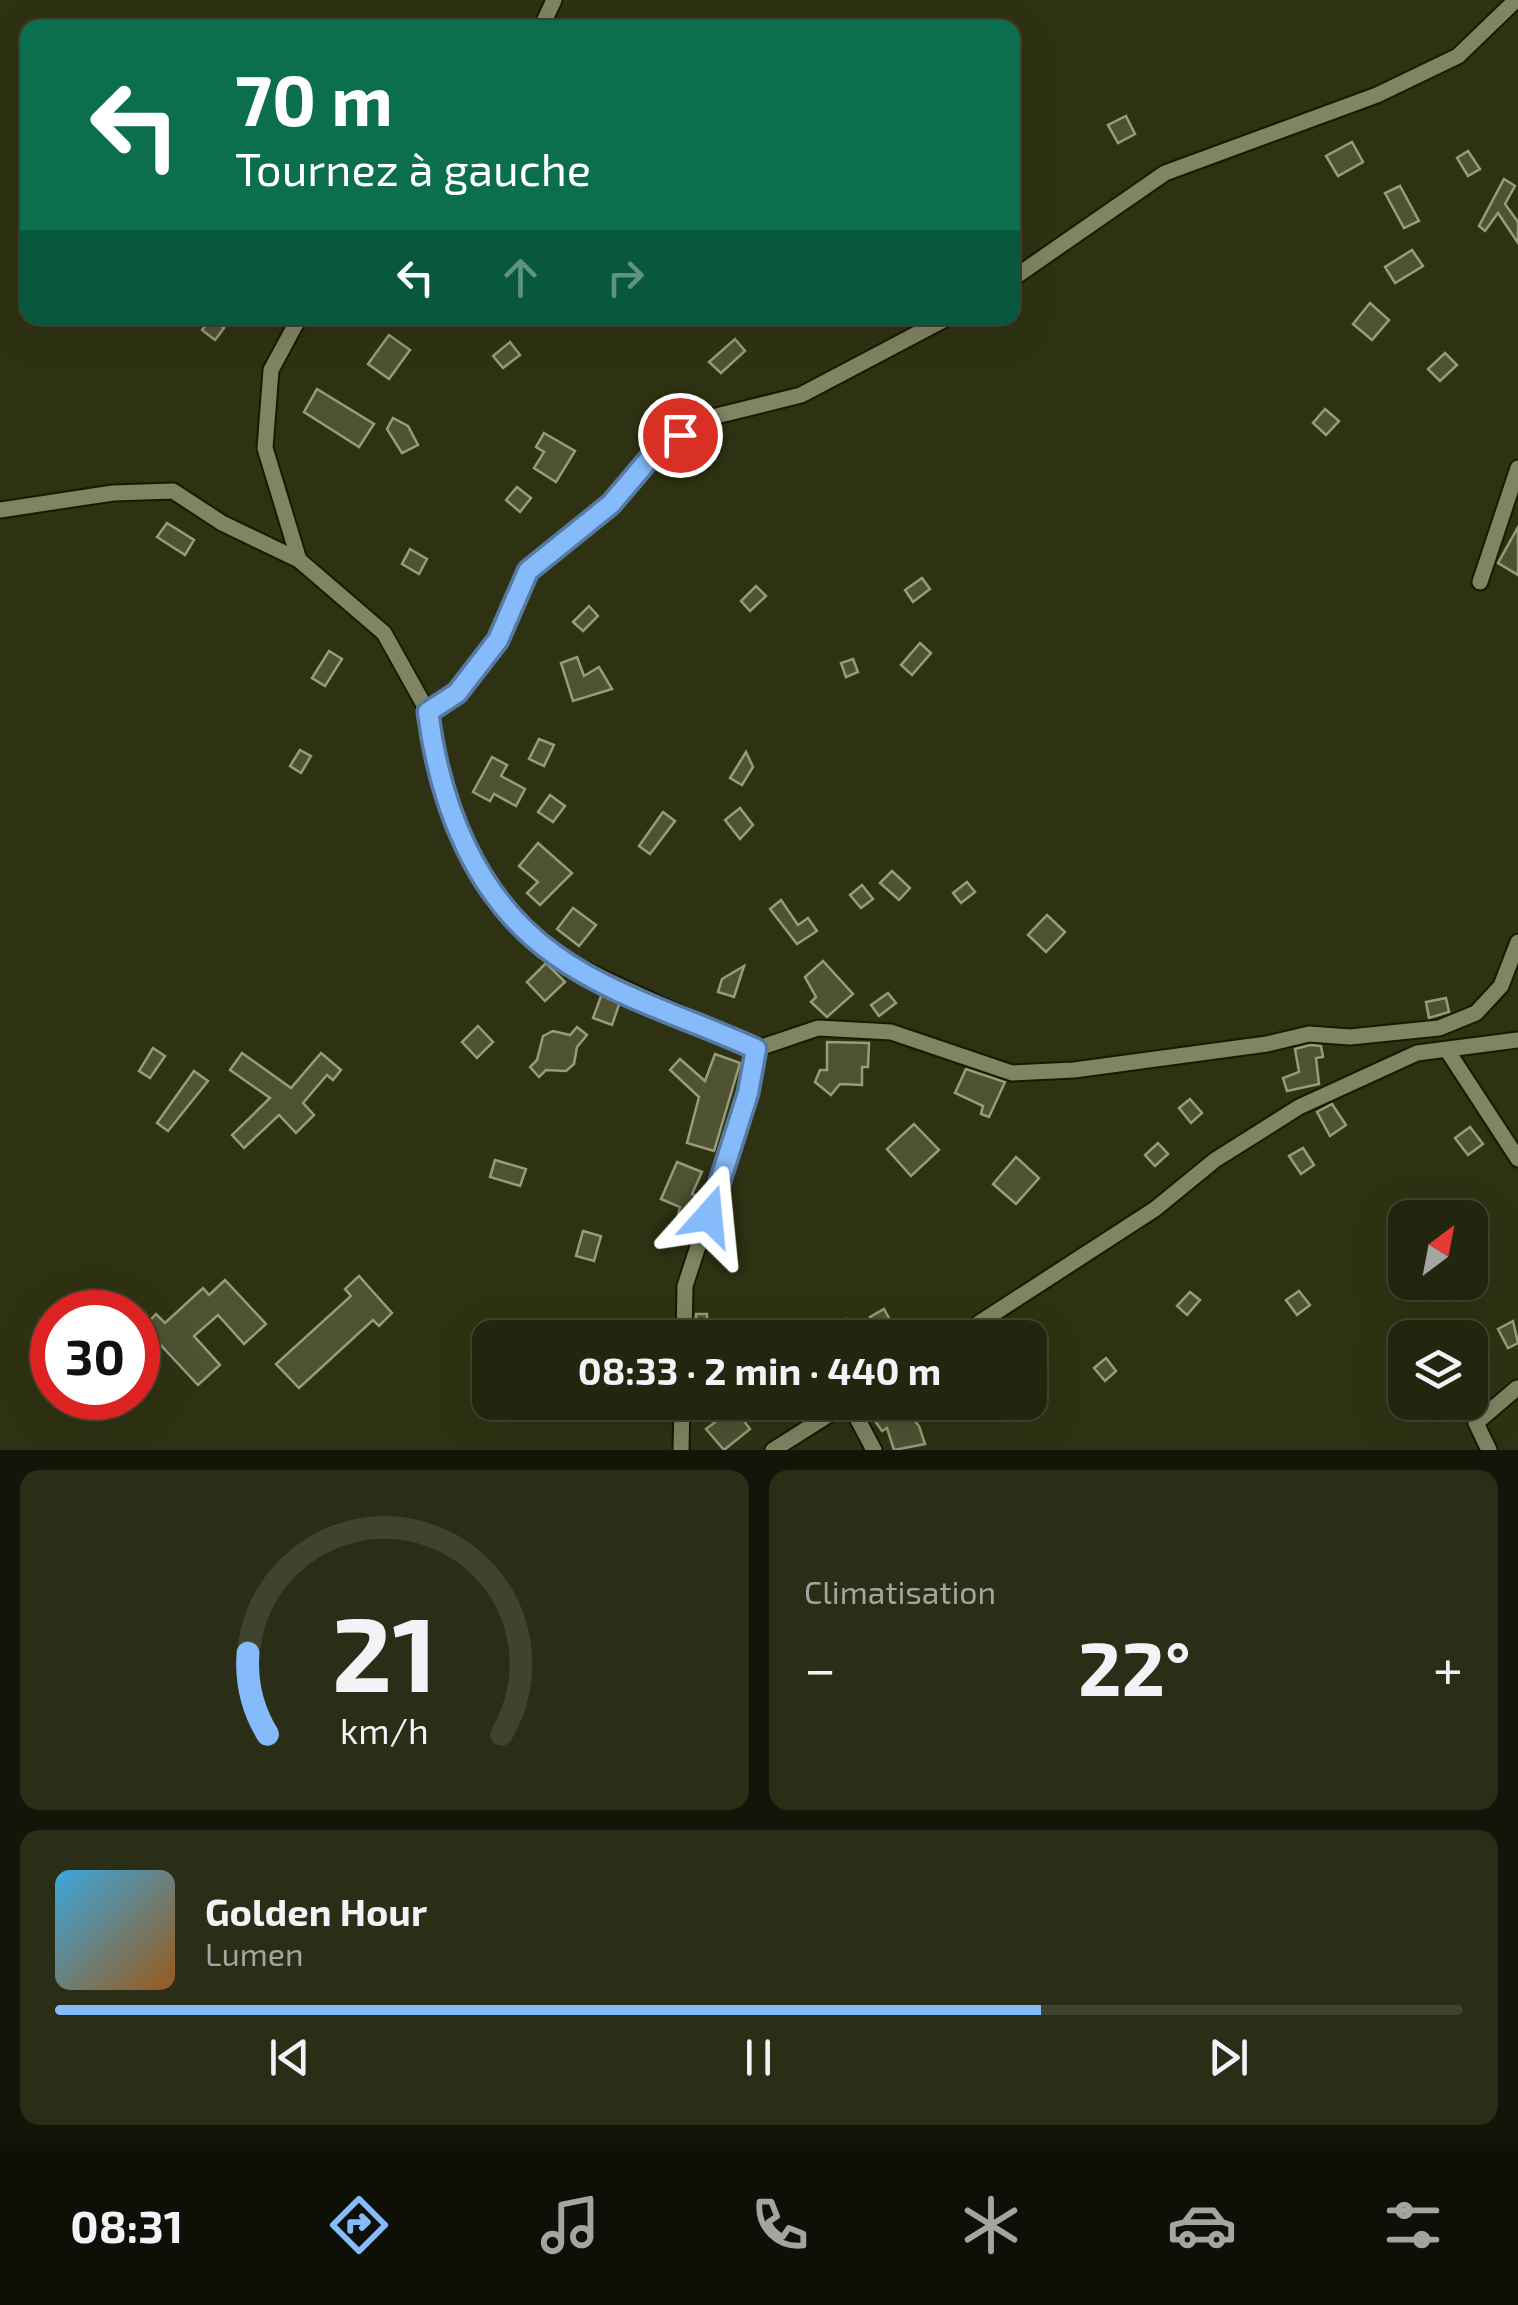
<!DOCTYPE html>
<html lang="fr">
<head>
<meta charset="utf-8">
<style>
	body { margin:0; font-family:"Exo 2",sans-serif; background:#2b2e17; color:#f1f3f6; height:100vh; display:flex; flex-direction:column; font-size:38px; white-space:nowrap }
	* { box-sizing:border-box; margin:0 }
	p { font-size:32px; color:#a3a59e }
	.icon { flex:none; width:55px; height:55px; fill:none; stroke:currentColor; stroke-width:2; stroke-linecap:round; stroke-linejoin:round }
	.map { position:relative; height:1450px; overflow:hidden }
	.drawer { display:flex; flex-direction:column; gap:20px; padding:20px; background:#131508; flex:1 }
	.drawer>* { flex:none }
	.top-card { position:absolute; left:20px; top:20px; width:1000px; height:305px; border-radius:20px; box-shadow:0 10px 40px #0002,0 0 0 2px #40432e; background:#0b6e4f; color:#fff; overflow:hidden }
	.needle { width:65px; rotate:32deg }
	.tools { position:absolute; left:1388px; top:1200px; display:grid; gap:20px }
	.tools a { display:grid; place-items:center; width:100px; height:100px; border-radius:20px; background:#23260e; box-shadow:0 10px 40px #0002,0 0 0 2px #40432e; font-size:50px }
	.speed { position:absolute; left:30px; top:1290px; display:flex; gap:20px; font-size:50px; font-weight:700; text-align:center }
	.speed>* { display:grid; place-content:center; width:130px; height:130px; border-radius:50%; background:#23260e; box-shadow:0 10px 40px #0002,0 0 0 2px #40432e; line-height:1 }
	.speed .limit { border:15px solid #d22; background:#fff; color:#111 }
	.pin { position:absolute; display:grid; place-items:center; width:85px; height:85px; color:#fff; margin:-42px; border:5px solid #fff; border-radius:50%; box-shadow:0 2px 10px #0007 }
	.me { position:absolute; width:110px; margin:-55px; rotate:18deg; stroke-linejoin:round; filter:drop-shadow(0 0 8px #0008) }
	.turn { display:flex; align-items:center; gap:35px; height:210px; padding:0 50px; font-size:45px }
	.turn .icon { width:130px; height:130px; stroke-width:2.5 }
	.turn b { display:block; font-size:70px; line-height:85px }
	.lanes { display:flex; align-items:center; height:95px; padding:0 50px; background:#0003; justify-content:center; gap:50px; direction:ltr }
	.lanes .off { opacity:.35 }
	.big { font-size:75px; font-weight:700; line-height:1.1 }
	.drawer .tile { flex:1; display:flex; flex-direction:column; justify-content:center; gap:15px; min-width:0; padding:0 35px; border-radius:20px; background:#2b2e17 }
	.drawer .dial { align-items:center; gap:0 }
	.dial svg { height:260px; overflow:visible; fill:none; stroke:#40432e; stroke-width:7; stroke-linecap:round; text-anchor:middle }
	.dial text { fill:#f1f3f6; stroke:none }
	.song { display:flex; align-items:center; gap:30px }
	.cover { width:120px; height:120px; border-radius:15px; background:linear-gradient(135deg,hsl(200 70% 55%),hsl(30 70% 35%)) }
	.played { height:10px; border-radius:5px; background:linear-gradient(90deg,#86bbfb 70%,#40432e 70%) }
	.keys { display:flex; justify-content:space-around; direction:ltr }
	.heat { display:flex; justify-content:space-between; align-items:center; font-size:55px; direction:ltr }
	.drawer .tiles { flex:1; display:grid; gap:20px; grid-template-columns:1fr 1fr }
	.tile:last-child { grid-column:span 2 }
	.trip { position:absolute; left:472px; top:1320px; width:575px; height:100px; border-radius:20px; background:#23260e; box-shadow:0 10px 40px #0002,0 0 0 2px #40432e; font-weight:700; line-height:100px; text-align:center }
	.tabs { display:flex; height:160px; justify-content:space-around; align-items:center; background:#0e0f06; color:#a3a59e }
	.tabs .icon { width:70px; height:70px }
	.tabs .selected { color:#86bbfb }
	.tabs b { font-size:45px; color:#f1f3f6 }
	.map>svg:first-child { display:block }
	.building { fill:#4f5232; stroke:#979b78; stroke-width:2.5 }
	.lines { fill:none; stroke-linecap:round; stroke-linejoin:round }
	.minor-casing { stroke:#181900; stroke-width:19 }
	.minor { stroke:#808462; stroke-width:15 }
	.route-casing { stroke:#577aa3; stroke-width:25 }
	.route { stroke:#86bbfb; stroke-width:18 }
</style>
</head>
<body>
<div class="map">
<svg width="1518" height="1450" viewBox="0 0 1518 1450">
	<rect width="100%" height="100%" fill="#2f3212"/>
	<g class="building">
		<path d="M1126 116 1135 134 1118 143 1108 125Z"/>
		<path d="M1352 142 1363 162 1338 176 1326 156Z"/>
		<path d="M1468 151 1480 169 1468 176 1457 158Z"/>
		<path d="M1504 179 1515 186 1505 204 1518 222V243L1498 213 1485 231 1479 226Z"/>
		<path d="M1400 186 1419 221 1404 228 1385 193Z"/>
		<path d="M1412 250 1423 266 1395 283 1385 267Z"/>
		<path d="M1370 303 1389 320 1372 340 1353 324Z"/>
		<path d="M211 318 224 328 215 340 202 330Z"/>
		<path d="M389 335 410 350 389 379 368 364Z"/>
		<path d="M735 339 745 351 721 373 709 362Z"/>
		<path d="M510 342 520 355 503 368 493 356Z"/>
		<path d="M1445 353 1457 365 1440 381 1428 369Z"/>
		<path d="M317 389 374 424 359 447 304 412Z"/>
		<path d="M1325 409 1339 421 1326 435 1313 423Z"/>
		<path d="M393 418 408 426 418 445 402 453 387 429Z"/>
		<path d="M544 433 575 451 556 482 534 468 544 452 536 447Z"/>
		<path d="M517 487 531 498 520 512 506 500Z"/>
		<path d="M167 523 194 540 185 555 157 537Z"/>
		<path d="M1518 527V575L1498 563Z"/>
		<path d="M410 549 427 559 419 574 402 564Z"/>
		<path d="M922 578 930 589 913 602 905 590Z"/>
		<path d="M756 586 766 596 750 611 741 601Z"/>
		<path d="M589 606 598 616 583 631 573 622Z"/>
		<path d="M920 643 931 653 912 675 901 665Z"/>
		<path d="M329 651 342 659 325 686 312 678Z"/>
		<path d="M577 657 584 676 599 667 612 689 573 701 561 663Z"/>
		<path d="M853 659 858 672 846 677 841 663Z"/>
		<path d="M539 739 554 745 544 766 529 759Z"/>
		<path d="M300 750 311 756 301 773 290 766Z"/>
		<path d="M746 752 753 767 742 785 730 778Z"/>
		<path d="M492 757 507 765 501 776 525 789 516 806 494 794 490 801 473 792Z"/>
		<path d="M550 795 565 806 553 822 538 812Z"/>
		<path d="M740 808 753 825 740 839 725 820Z"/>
		<path d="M663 812 675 821 650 854 639 846Z"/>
		<path d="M538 843 572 873 540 905 527 893 538 882 519 866Z"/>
		<path d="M892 871 910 888 899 900 880 883Z"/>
		<path d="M967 882 975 892 961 903 953 893Z"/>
		<path d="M862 885 873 899 861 908 850 895Z"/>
		<path d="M781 900 798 925 808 918 817 931 797 944 770 909Z"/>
		<path d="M573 908 596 925 579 946 557 929Z"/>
		<path d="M1047 915 1065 932 1046 952 1028 935Z"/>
		<path d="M823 961 853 994 827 1017 811 1002 816 997 805 977Z"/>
		<path d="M546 963 565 982 545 1001 527 982Z"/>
		<path d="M744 966 734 997 718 992 722 979Z"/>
		<path d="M603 991 621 999 612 1025 593 1018Z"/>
		<path d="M888 993 896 1003 879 1016 871 1005Z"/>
		<path d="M1446 998 1449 1012 1429 1018 1426 1002Z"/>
		<path d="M478 1026 493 1042 477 1058 462 1042Z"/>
		<path d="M577 1027 587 1035 577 1047 574 1064 566 1071 546 1070 539 1077 530 1067 537 1060 543 1036 553 1031 570 1035Z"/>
		<path d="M827 1042 869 1043 868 1067H862V1085L840 1084 831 1095 815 1082 820 1070H827Z"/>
		<path d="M1310 1045 1321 1046 1323 1057 1316 1058 1319 1084 1287 1091 1283 1078 1299 1072 1295 1049Z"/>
		<path d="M153 1048 165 1056 150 1078 139 1071Z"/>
		<path d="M242 1053 291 1088 321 1053 341 1070 333 1080 327 1075 303 1103 314 1115 296 1133 279 1115 244 1148 232 1135 270 1098 230 1070Z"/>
		<path d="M715 1054 740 1063 714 1151 687 1143 699 1097 670 1070 680 1059 705 1081Z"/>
		<path d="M966 1069 1005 1082 989 1117 981 1114 983 1106 955 1093Z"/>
		<path d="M194 1071 208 1081 168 1131 157 1123Z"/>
		<path d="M1190 1099 1202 1113 1191 1123 1179 1108Z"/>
		<path d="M1332 1104 1346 1125 1330 1136 1317 1112Z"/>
		<path d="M914 1124 939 1150 911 1176 887 1149Z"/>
		<path d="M1470 1127 1483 1144 1468 1155 1455 1138Z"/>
		<path d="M1158 1143 1168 1154 1155 1166 1145 1155Z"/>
		<path d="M1303 1148 1314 1165 1301 1174 1289 1156Z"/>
		<path d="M1016 1157 1039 1178 1016 1204 993 1184Z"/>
		<path d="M495 1160 526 1169 520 1186 490 1177Z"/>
		<path d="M677 1162 702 1172 692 1194 702 1198 687 1234 674 1231 680 1207 661 1199Z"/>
		<path d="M583 1231 601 1236 594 1261 576 1256Z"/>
		<path d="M359 1276 392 1313 379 1326 373 1320 299 1388 276 1364 351 1296 345 1289Z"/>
		<path d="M225 1280 266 1324 244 1344 218 1315 194 1336 220 1365 198 1385 155 1339 150 1344 138 1333 156 1314 165 1323 203 1288 209 1295Z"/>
		<path d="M1299 1291 1310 1305 1297 1315 1286 1300Z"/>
		<path d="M1190 1292 1200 1300 1187 1315 1177 1306Z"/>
		<path d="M884 1309 900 1338H880L870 1317Z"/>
		<path d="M696 1314H707V1324L724 1326 723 1334H695Z"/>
		<path d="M846 1319 854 1331 845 1338H817Z"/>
		<path d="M1513 1321 1518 1343 1508 1348 1498 1329Z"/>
		<path d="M1106 1358 1116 1371 1105 1381 1094 1368Z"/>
		<path d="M707 1402H730L750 1429 724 1450 706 1429 718 1420Z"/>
		<path d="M883 1402H899L919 1426 925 1444 894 1450 887 1428 882 1431 869 1412Z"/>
	</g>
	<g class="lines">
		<g class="minor-casing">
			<g id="minor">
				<path d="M541 28 554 0"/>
				<path d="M1012 279 1165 173 1377 95 1458 56 1516 0"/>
				<path d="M299 318 271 370 265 448 299 560"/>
				<path d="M0 510 113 493 173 491 222 523 299 560 384 633 428 712 436 771 460 834 495 902 555 956 756 1049 748 1093 685 1286 684 1338"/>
				<path d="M1480 582 1518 468"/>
				<path d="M428 712 457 693 498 640 528 571 611 504 655 452 704 419 801 395 947 318"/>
				<path d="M756 1049 818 1028 891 1032 1012 1073 1074 1070 1267 1044 1309 1034 1350 1037 1439 1028 1476 1013 1501 986 1518 942"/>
				<path d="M1447 1050 1518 1159"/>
				<path d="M956 1338 1155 1209 1215 1160 1299 1107 1417 1053 1518 1040"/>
				<path d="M849 1403 874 1450"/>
				<path d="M681 1450 682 1402"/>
				<path d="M773 1450 849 1402"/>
				<path d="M1489 1450 1476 1423 1517 1388"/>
			</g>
		</g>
		<use href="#minor" class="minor"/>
	</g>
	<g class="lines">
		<g class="route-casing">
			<path id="route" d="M680 435 655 452 611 504 528 571 498 640 457 693 428 712C440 806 476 899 555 955 613 997 691 1019 756 1049L748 1093 709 1216"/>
		</g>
		<use href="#route" class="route"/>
	</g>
</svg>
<div class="tools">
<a><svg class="needle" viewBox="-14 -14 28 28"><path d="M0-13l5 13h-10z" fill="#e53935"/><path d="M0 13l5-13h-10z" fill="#a3a59e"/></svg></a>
<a><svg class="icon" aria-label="layers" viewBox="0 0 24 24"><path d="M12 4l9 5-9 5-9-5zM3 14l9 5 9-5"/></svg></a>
</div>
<div class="speed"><div class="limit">30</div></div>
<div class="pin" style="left:680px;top:435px;background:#d93025"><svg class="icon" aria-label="arrive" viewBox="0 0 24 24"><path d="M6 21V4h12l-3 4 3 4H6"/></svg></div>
<svg class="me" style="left:709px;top:1216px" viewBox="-20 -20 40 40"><path d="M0-17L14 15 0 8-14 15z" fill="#86bbfb" stroke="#fff" stroke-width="4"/></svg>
<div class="trip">08:33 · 2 min · 440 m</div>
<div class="top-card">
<div class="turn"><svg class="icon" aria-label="left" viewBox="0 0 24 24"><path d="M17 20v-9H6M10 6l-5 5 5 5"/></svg><div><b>70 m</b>Tournez à gauche</div></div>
<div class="lanes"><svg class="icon" aria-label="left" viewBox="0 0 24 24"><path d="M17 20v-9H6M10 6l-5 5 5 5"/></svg><svg class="icon off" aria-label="ahead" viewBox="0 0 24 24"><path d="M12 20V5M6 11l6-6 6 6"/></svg><svg class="icon off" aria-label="right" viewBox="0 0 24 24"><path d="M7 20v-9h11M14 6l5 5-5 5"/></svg></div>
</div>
</div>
<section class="drawer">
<div class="tiles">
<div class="tile dial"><svg viewBox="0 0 100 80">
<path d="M14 69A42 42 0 1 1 86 69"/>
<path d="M14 69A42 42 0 0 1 8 44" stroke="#86bbfb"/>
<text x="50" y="56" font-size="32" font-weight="700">21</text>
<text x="50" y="72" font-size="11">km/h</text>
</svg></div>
<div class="tile"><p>Climatisation</p>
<div class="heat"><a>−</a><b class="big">22°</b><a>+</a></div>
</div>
<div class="tile">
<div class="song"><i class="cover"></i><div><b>Golden Hour</b><p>Lumen</p></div></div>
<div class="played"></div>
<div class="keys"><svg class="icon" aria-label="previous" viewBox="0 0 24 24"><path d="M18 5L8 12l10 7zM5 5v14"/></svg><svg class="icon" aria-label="pause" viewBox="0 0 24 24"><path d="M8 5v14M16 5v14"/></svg><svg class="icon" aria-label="next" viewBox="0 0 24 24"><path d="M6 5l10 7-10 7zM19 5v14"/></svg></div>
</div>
</div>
</section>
<nav class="tabs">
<b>08:31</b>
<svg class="icon selected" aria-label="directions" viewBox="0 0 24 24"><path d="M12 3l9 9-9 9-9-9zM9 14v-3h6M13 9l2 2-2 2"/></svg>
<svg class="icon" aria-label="music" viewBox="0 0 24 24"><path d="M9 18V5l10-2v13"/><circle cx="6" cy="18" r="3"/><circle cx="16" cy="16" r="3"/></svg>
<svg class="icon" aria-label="phone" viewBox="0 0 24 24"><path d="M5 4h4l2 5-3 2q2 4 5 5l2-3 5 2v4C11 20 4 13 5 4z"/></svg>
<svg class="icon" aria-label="climate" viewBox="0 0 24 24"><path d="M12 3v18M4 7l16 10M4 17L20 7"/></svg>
<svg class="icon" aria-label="car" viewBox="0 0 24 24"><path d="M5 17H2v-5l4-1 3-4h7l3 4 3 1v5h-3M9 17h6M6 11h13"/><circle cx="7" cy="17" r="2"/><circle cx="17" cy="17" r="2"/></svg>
<svg class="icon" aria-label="filters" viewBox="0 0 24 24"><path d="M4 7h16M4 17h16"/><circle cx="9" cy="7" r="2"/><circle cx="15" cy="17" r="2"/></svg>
</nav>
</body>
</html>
